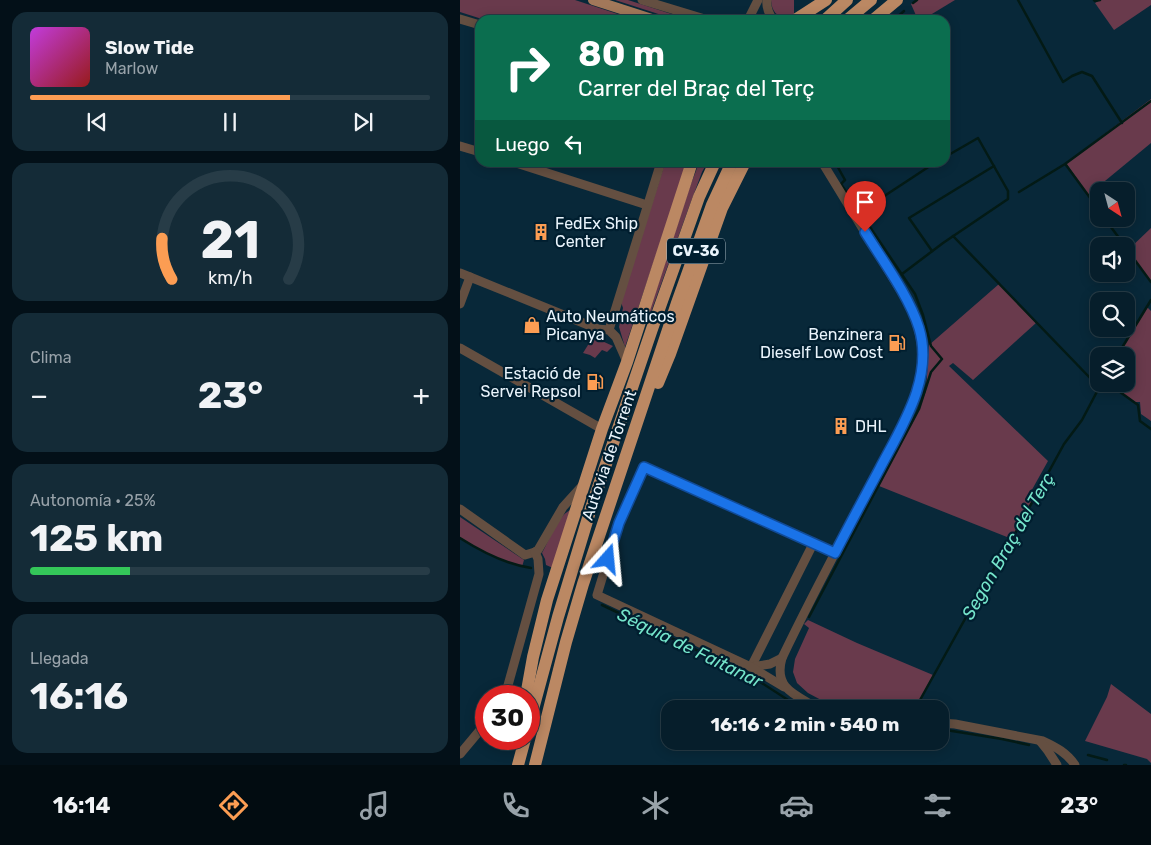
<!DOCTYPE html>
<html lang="es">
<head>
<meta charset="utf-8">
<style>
	body { margin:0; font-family:Rubik,sans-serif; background:#142b37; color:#f1f3f6; height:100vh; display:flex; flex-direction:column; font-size:19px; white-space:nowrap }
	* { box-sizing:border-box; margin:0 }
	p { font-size:16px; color:#98a2a9 }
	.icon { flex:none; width:28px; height:28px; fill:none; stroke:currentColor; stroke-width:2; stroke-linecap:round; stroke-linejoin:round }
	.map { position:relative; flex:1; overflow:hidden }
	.side { display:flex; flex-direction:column; gap:12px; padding:12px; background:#031018; width:460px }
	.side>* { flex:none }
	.guide { position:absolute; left:15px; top:15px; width:475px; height:152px; border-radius:15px; box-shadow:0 2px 12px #0003,0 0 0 1px #273c47; background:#0b6e4f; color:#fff; overflow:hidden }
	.needle { width:32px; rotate:144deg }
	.tools { position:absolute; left:630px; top:182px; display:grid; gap:10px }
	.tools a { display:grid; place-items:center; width:45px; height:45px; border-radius:10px; background:#061e2b; box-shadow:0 2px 12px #0003,0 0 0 1px #273c47; font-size:25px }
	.speed { position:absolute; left:15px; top:685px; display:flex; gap:10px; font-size:25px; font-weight:700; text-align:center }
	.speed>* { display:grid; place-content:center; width:65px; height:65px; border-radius:50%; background:#061e2b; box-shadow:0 2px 12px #0003,0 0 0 1px #273c47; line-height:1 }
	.speed .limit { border:8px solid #d22; background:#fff; color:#111 }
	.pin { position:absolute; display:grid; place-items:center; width:42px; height:42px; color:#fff; margin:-51px -21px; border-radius:50% 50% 50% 0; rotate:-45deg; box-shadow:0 0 5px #0007 }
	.pin .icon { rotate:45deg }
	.me { position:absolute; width:55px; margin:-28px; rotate:18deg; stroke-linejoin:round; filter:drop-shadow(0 0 4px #0008) }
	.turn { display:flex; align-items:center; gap:18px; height:105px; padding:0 20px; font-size:22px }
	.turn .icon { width:65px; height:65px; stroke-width:2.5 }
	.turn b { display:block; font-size:35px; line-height:42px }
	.then { display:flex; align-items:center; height:48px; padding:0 20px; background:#0003; gap:10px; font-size:19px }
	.big { font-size:38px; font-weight:700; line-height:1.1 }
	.side .tile { flex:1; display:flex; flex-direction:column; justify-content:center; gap:8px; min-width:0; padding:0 18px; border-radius:15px; background:#142b37 }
	.side .dial { align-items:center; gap:0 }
	.dial svg { height:130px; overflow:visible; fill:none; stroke:#273c47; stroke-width:7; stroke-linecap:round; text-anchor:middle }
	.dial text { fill:#f1f3f6; stroke:none }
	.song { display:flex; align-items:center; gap:15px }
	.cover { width:60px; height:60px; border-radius:8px; background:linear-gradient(135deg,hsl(290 70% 55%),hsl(0 70% 35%)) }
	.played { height:5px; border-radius:2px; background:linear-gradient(90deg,#fc9d53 65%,#273c47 65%) }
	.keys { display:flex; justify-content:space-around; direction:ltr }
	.heat { display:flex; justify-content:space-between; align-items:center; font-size:28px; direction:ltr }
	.charge { height:8px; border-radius:4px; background:linear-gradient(90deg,#34c759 25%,#273c47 0) }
	.trip { position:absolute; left:201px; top:700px; width:288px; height:50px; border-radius:15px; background:#061e2b; box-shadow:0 2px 12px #0003,0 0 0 1px #273c47; font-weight:700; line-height:50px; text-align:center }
	.tab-bar { display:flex; height:80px; justify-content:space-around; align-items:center; background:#020c11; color:#98a2a9 }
	.tab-bar .icon { width:35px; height:35px }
	.tab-bar .current { color:#fc9d53 }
	.tab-bar b { font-size:22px; color:#f1f3f6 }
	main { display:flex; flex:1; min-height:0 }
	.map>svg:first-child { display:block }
	.green { fill:#693a4c }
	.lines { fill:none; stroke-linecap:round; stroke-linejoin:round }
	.stream { stroke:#031a15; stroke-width:2.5 }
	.minor { stroke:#644f41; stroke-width:9 }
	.major { stroke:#a2785a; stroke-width:10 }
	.highway { stroke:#bb8863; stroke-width:12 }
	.route-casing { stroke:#114b97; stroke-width:12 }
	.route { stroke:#1a73e8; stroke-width:9 }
	.labels { text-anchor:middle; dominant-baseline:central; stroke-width:4.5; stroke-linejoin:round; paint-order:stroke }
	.shield { fill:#001e2f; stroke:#a3b4be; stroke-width:1 }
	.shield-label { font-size:15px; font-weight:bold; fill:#e9f4fc }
	.poi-label { font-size:16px; fill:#e9f4fc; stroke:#001e2f; text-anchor:start }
	.street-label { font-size:16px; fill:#e9f4fc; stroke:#001e2f }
	.water-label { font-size:18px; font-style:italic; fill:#74e4ca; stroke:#001e2f }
</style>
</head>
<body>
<main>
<section class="side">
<div class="tile">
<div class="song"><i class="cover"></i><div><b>Slow Tide</b><p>Marlow</p></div></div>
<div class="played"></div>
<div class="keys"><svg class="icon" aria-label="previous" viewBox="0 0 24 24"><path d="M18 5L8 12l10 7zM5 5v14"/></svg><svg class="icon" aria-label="pause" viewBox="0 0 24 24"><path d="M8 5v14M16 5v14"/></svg><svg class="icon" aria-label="next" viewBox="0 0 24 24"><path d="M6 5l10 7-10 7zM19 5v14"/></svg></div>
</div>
<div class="tile dial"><svg viewBox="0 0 100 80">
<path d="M14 69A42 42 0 1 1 86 69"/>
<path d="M14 69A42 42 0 0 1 8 44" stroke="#fc9d53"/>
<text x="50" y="56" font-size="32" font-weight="700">21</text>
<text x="50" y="72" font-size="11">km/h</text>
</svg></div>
<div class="tile"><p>Clima</p>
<div class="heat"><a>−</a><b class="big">23°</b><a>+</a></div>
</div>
<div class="tile"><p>Autonomía · 25%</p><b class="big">125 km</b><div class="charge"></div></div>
<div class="tile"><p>Llegada</p><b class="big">16:16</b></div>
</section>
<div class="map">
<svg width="691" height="765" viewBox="0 0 691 765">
	<rect width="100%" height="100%" fill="#082839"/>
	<g class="green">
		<path d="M0 0H115L176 20H25L0 12Z"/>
		<path d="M155 0H168L230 20H217Z"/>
		<path d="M311 0H334V16C320 19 312 15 311 0Z"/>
		<path d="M456 0H495L462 20H458L451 4Z"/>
		<path d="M640 0H691V5L654 30 635 3Z"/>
		<path d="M691 99V143L628 195 606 163Z"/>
		<path d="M205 163H227L165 347 159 327 163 308 161 302Z"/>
		<path d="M239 163H247L242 172 229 207 190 315H188L229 189Z"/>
		<path d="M691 228V283L667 251Z"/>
		<path d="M539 284 576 323 513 380 493 363 489 366 588 461 569 495 575 497 552 539 469 506 419 486 456 416 466 391 469 345Z"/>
		<path d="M687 307 691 311V421L681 414 680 402H675L649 384H666V356H657Z"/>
		<path d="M133 337 153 346 147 352 142 350 135 358 130 355 123 353Z"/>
		<path d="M110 510 93 568 86 565 85 559 82 553C90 539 96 518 110 510Z"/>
		<path d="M0 517 64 560 62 567C40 560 20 551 0 538Z"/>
		<path d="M348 620 397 643 473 675 455 709H378L348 693 337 683 333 672 335 659 349 628 344 624Z"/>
		<path d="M651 684 691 714V763L687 759 625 741 647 697Z"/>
	</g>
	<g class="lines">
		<g class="stream">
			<path d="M558 0 603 82 612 76 622 72 632 76 662 123"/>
			<path d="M634 0 635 1 640 0"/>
			<path d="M453 3 457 0"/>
			<path d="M434 20 444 11"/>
			<path d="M606 165 639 210"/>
			<path d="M559 192 605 164 691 101"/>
			<path d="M400 212 476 162"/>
			<path d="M645 219 665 246"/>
			<path d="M493 236 633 381"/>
			<path d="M666 248 691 282"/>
			<path d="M472 251 449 218 534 166"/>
			<path d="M442 274 483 243 548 199V191L518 138 485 157"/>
			<path d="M657 356 691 300"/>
			<path d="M649 384 678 405 680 421 691 429"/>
			<path d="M0 538C22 552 45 564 71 568"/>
			<path d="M142 605 291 676 342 709"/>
			<path d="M349 617 459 409 471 372 482 359 471 346 463 315 455 294 381 184 385 180 375 162"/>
			<path d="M455 709 520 592 552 539 604 444 622 420 641 384"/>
			<path d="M480 731 486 730 542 739 569 745"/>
			<path d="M628 755 647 760"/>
			<path d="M664 765H666"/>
		</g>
		<g class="minor">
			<path d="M182 0 248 20"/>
			<path d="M307 0C306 7 309 14 313 20"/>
			<path d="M0 19 20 25"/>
			<path d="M288 20 298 0"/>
			<path d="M0 146 20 152"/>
			<path d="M53 162 187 205"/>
			<path d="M0 273 10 277 138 329 149 330 156 337 167 362"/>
			<path d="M0 304 10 277"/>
			<path d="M149 330 201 162"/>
			<path d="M0 348 142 429"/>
			<path d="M0 509 65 555 75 552"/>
			<path d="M75 552 78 550 103 507 122 486"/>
			<path d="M291 667 354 542"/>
			<path d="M291 667 310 664 322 658"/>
			<path d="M324 687 291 667 137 595 159 523 184 467 375 553"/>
			<path d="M45 696 79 574 78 559 75 552"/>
			<path d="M359 709C336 695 313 689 322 658 351 597 383 538 414 479 429 450 455 411 460 379 465 350 461 333 450 306L362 162"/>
			<path d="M480 723 495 724 583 741C596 747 607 753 615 765"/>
			<path d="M580 741 588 751 597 765"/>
			<path d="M0 754 26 723"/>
		</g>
		<path class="major" d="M133 0 195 20"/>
		<g class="highway">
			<path d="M335 20 366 0"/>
			<path d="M365 20 387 0"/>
			<path d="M387 20 411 0"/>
			<path d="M413 20 437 0"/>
			<path d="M198 383 210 354 262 208 285 162"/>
			<path d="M66 696 73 657 87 600 142 429 167 362 232 162"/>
			<path d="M69 724 98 617 131 508 192 329 239 197 255 162"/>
			<path d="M58 765 65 739"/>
			<path d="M75 765 106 642 123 584 217 303 252 205 272 162"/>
		</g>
	</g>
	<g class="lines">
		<g class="route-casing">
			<path id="route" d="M148 559 159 523 184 467 375 553C390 524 405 496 420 468 442 426 474 378 459 328 449 296 423 261 405 232"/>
		</g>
		<use href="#route" class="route"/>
	</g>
	<defs>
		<g id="building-bare" transform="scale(1.35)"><path d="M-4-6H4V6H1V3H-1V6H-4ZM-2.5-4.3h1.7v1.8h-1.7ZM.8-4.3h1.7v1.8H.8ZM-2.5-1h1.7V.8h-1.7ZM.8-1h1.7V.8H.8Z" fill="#fc9d53" stroke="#001e2f" stroke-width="2.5" paint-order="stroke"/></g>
		<g id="shop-bare" transform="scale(1.35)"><path d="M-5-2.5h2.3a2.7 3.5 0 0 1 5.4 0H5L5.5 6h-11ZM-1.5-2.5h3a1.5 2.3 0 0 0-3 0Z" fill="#fc9d53" stroke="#001e2f" stroke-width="2.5" paint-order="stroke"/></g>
		<g id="fuel-bare" transform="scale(1.35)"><path d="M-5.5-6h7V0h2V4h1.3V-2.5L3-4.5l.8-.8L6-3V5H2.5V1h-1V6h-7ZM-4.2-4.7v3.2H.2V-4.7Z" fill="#fc9d53" stroke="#001e2f" stroke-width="2.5" paint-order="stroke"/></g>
	</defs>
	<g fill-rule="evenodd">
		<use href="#building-bare" x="81" y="232"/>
		<use href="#shop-bare" x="72" y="325"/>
		<use href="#fuel-bare" x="437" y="343"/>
		<use href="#fuel-bare" x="135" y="382"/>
		<use href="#building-bare" x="381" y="426"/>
	</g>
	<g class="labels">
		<rect class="shield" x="207" y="238.5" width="58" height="25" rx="4"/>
		<g class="shield-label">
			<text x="236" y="251">CV-36</text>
		</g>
		<g class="poi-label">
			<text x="95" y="223">FedEx Ship<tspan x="95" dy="18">Center</tspan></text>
			<text x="86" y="316">Auto Neumáticos<tspan x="86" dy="18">Picanya</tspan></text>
			<text x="423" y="334" text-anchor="end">Benzinera<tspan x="423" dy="18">Dieself Low Cost</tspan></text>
			<text x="121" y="373" text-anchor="end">Estació de<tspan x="121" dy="18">Servei Repsol</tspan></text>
			<text x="395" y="426">DHL</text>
		</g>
		<g class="street-label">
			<text transform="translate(149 455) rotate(-71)">Autovia de Torrent</text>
		</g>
		<g class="water-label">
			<text transform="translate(548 546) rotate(-60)">Segon Braç del Terç</text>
			<text transform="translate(230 648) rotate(26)">Séquia de Faitanar</text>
		</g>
	</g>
</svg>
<div class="tools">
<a><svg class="needle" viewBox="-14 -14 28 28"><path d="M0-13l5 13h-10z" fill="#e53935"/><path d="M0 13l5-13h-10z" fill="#98a2a9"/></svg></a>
<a><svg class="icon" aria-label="sound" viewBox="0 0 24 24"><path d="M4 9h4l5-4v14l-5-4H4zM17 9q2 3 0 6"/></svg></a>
<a><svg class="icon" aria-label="search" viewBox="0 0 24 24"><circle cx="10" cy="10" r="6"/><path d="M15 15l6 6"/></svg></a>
<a><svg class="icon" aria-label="layers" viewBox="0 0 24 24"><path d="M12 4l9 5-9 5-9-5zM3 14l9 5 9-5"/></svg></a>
</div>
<div class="speed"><div class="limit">30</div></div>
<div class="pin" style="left:405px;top:232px;background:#d93025"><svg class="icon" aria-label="arrive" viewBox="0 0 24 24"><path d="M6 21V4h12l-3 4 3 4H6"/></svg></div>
<svg class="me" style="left:148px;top:559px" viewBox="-20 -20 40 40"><path d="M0-17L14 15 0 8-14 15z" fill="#1a73e8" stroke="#fff" stroke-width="4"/></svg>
<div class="trip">16:16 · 2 min · 540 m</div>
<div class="guide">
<div class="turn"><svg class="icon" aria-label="right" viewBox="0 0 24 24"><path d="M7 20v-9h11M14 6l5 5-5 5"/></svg><div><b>80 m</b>Carrer del Braç del Terç</div></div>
<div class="then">Luego<svg class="icon" aria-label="left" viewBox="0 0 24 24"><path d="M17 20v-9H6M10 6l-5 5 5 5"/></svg></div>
</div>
</div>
</main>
<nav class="tab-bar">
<b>16:14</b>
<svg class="icon current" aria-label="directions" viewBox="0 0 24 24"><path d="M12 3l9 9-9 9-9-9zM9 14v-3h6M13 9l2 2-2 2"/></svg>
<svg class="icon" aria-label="music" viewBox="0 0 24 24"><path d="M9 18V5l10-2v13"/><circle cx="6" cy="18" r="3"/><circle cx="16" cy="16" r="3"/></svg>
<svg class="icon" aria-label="phone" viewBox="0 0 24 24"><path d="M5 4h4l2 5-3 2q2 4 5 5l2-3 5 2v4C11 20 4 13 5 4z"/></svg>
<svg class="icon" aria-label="climate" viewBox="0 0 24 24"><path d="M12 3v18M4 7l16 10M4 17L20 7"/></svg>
<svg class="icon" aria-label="car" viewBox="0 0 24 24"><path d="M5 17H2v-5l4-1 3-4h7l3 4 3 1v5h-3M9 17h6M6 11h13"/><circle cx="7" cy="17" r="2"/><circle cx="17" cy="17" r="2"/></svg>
<svg class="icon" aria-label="filters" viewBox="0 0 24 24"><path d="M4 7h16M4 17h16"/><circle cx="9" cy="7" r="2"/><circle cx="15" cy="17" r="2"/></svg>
<b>23°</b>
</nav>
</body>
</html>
